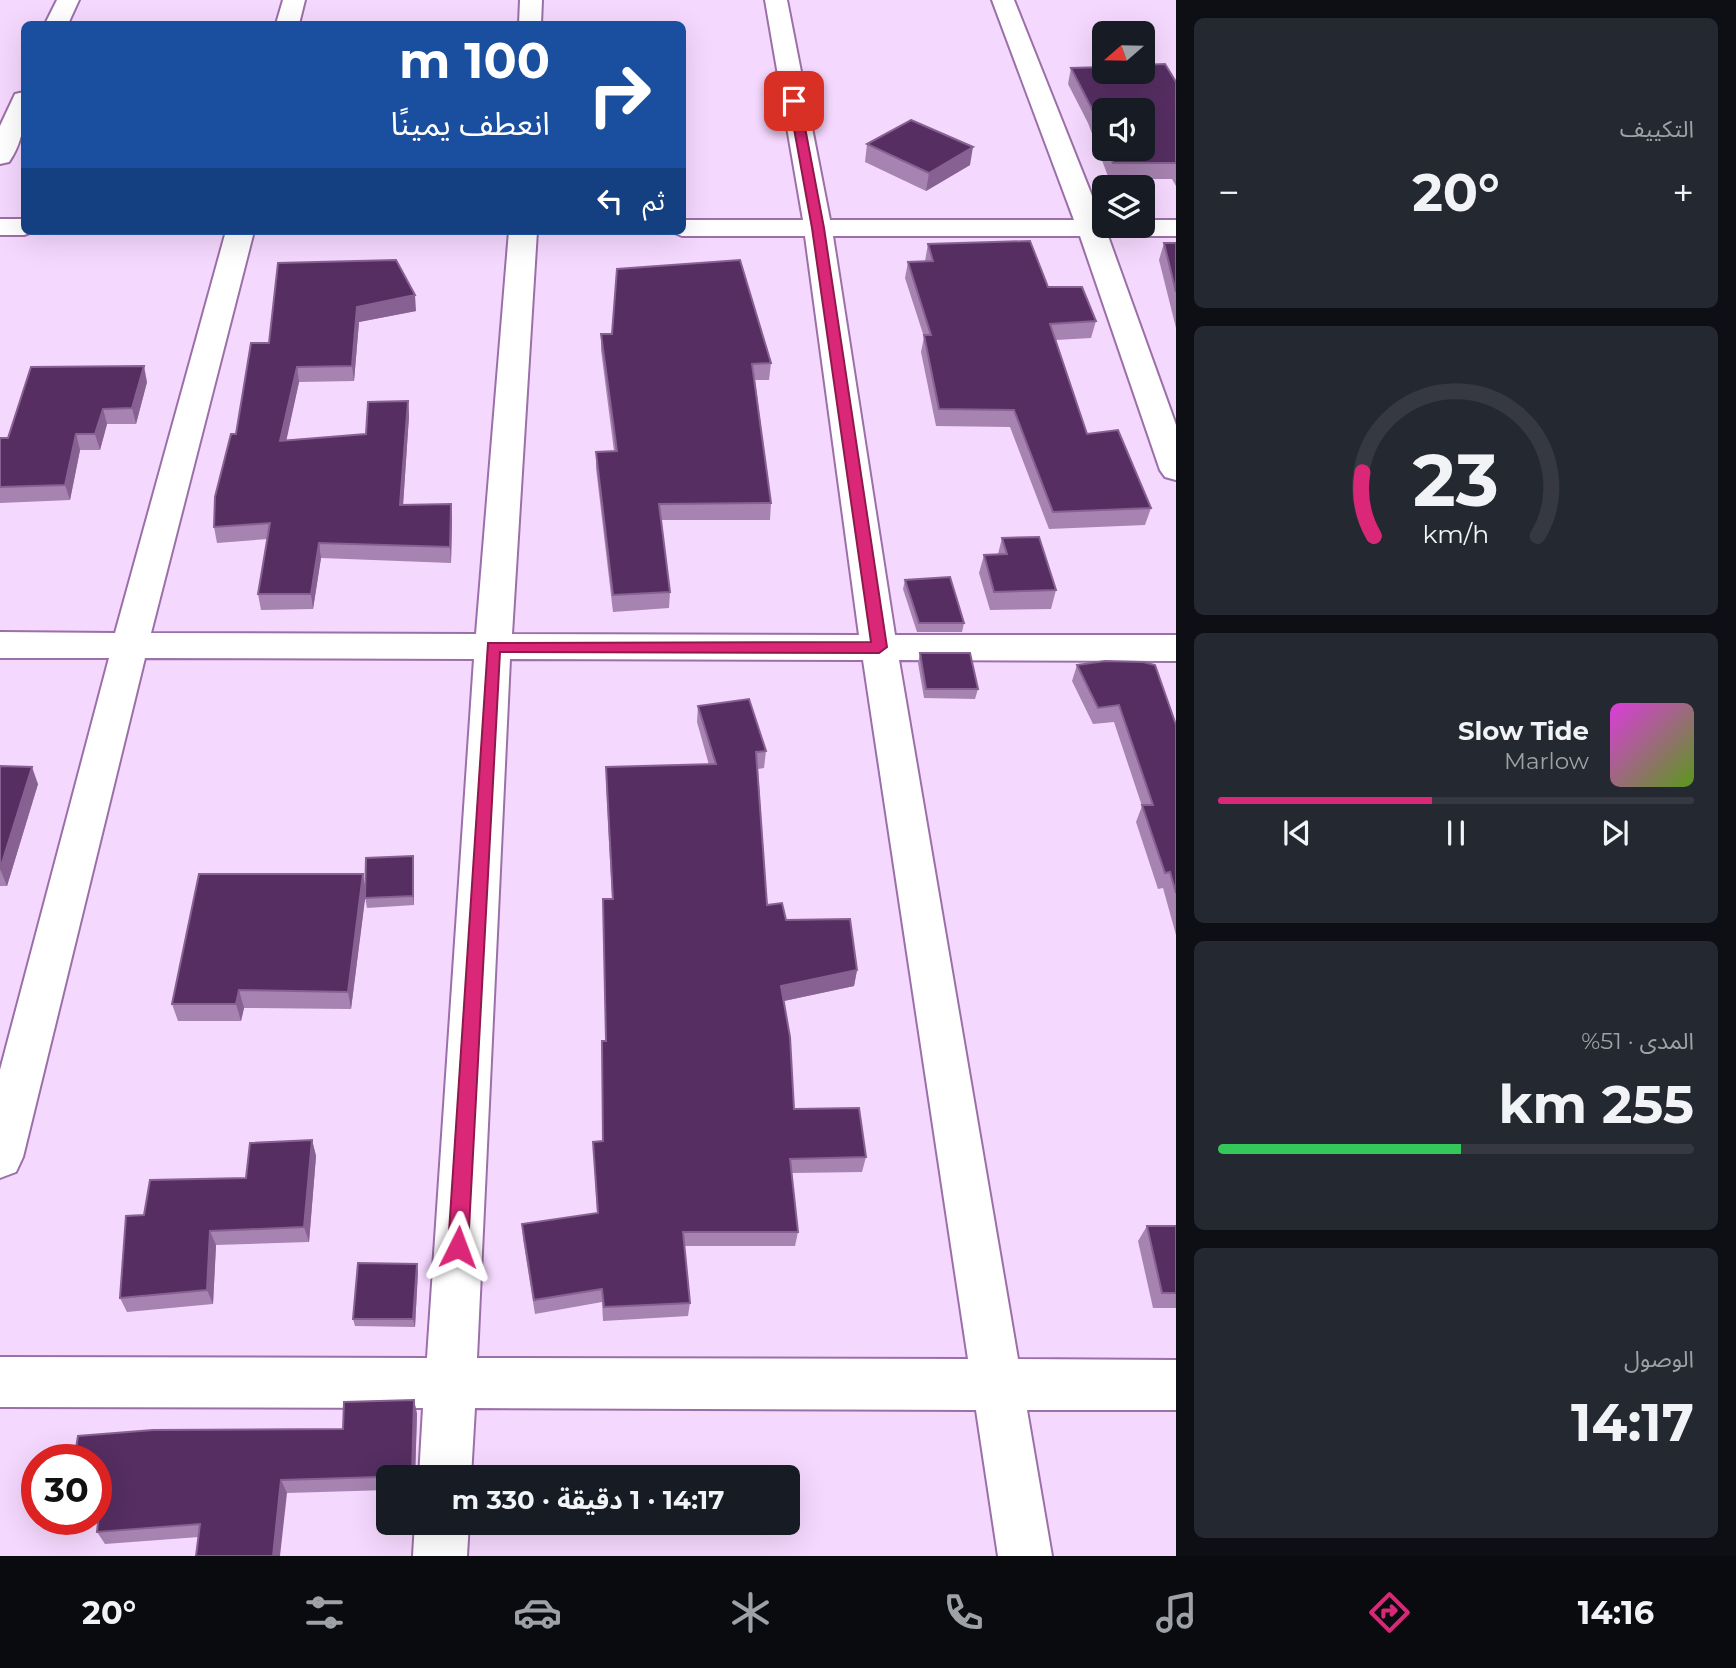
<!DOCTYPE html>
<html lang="ar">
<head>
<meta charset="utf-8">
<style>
	body { margin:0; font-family:Montserrat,"Noto Sans Arabic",sans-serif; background:#242831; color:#f1f3f6; direction:rtl; height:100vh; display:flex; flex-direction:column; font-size:26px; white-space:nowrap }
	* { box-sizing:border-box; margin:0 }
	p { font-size:23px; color:#9ea1a6 }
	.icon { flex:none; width:38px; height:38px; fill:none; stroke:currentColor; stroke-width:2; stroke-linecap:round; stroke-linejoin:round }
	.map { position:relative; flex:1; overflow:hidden; direction:ltr }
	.sheet { display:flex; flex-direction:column; gap:18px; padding:18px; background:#0d0f14; width:560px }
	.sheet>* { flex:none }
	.guide { position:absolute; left:21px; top:21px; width:665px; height:214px; border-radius:10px; box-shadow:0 7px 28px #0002; direction:rtl; background:#1a4fa0; color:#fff; overflow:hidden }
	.needle { width:46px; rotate:250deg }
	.tools { position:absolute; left:1092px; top:21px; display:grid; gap:14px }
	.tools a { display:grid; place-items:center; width:63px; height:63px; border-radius:10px; background:#171b24; box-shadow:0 7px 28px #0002; font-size:35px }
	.speed { position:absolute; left:21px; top:1444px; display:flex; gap:14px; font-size:35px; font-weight:700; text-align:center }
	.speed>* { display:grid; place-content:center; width:91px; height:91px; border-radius:50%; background:#171b24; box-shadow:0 7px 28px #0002; line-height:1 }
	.speed .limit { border:10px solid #d22; background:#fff; color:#111 }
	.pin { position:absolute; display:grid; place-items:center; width:60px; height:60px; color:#fff; margin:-30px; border-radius:14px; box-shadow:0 4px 10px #0006 }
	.me { position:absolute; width:77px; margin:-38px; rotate:3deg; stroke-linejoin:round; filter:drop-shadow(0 0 5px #0008) }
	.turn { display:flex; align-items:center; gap:24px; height:147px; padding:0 21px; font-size:32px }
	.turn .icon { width:91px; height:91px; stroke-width:2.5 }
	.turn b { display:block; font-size:49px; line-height:60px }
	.then { display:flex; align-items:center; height:66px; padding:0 21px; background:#0003; gap:14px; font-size:26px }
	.big { font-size:52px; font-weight:700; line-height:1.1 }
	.sheet .card { flex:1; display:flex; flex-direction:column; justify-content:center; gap:10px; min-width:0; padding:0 24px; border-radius:10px; background:#242831 }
	.sheet .dial { align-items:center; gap:0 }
	.dial svg { height:182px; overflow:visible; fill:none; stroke:#363941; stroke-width:7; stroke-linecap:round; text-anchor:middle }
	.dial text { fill:#f1f3f6; stroke:none }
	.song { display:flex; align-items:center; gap:21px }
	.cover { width:84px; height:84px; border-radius:10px; background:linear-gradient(135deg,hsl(300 70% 55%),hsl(90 70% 35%)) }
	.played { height:7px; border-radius:4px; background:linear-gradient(90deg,#db2777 45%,#363941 45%) }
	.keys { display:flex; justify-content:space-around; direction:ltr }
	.heat { display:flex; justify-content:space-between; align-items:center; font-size:38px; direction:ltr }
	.charge { height:10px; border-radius:5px; background:linear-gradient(90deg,#34c759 51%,#363941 0) }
	.trip { position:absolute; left:376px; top:1465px; width:424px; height:70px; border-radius:10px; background:#171b24; box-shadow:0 7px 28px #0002; font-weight:700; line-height:70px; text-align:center; direction:rtl }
	.tab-bar { display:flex; height:112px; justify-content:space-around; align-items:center; background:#090b0e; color:#9ea1a6 }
	.tab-bar .icon { width:49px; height:49px }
	.tab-bar .on { color:#db2777 }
	.tab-bar b { font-size:32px; color:#f1f3f6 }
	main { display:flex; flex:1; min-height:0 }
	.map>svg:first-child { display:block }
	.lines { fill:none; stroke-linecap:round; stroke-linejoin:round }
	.minor-casing { stroke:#9b6fa8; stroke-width:4 }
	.minor { fill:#fff; fill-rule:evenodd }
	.wall { fill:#a683b0; fill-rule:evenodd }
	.shaded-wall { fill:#866191 }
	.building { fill:#562e62; stroke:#866191; stroke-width:2 }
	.route { fill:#db2777; stroke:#8e194d; stroke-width:2 }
</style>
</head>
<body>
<main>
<section class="sheet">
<div class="card"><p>التكييف</p>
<div class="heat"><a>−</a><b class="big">20°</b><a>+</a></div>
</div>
<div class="card dial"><svg viewBox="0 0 100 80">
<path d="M14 69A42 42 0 1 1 86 69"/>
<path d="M14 69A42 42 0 0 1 9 41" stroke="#db2777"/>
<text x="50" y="56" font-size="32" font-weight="700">23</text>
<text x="50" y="72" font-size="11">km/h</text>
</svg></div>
<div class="card">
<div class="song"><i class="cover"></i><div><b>Slow Tide</b><p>Marlow</p></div></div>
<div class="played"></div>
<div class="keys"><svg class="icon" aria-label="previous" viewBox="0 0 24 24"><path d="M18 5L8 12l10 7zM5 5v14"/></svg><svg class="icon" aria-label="pause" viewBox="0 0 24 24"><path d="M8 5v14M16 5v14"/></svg><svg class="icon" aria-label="next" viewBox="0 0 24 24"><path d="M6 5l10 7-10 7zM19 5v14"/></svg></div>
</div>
<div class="card"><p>المدى · 51%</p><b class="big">255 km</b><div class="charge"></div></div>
<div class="card"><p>الوصول</p><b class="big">14:17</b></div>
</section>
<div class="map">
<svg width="1176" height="1556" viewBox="0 0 1176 1556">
	<rect width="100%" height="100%" fill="#f5d8fe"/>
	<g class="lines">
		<g class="minor-casing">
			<g id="minor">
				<path d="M57 0H79L68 24H45Z"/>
				<path d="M283 0H305L299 24H276Z"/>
				<path d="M520 0H542L541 24H519Z"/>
				<path d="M765 0H787L830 220H1074L992 0H1014L1104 226H1143V220H1176V236H1108L1176 425V480L1165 477 1160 470 1080 236H833L895 635H1176V661L899 660 1018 1359 1176 1360V1410H1027L1052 1556H998L976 1410 475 1408 471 1477H419L423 1408 0 1407V1357L427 1358 474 659 145 658 23 1157 16 1172 0 1178V1070L109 658H0V632L115 633 226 231H254L151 633 476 634 509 231H537L512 634 859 635 805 236H682L670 231H682V220H803ZM510 659 863 660 968 1359 477 1358Z"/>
				<path d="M24 92C26 116 24 140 9 162L0 164V126L15 94Z"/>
				<path d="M0 219H24V231H35L24 235H0Z"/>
				<path d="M415 1522H469L467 1556H413Z"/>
			</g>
		</g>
		<use href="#minor" class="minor"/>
	</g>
	<g class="wall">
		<path d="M1071 68 1176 82V186L1172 179H1109L1088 123 1068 84ZM1104 110 1143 149H1104Z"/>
		<path d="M867 144 970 165 926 191 865 162Z"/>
		<path d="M1164 243H1176V328L1159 260Z"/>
		<path d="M928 244 1048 287 1096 321 1091 338 1056 340 1087 434 1151 508 1145 525 1049 529 1010 427 936 426 921 352 924 337 905 278 908 262 925 261Z"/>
		<path d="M278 263 416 311 359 322 354 381 299 382 286 440 366 434 408 401 409 416 403 505 451 504 452 520 451 563 321 558 313 609 261 610 258 594 268 539 217 543 214 527 236 434 269 343Z"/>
		<path d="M601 334 771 363 769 380H755L771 503 770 520H661L670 592 669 608 613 612 596 468V452L614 451 601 350Z"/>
		<path d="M147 382 136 424H107L100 450H80L70 500 0 503V438H8Z"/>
		<path d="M1002 538 1056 590 1051 609 990 610 979 573 984 555 998 554Z"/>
		<path d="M905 580 964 623 962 632H917L903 589Z"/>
		<path d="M920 653 978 689 975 699 924 698 918 663Z"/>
		<path d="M1077 665 1176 725V935L1163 888 1158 889 1136 822 1142 806 1114 722 1093 724 1072 681Z"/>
		<path d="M698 706 766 751 764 768 758 769 767 905 857 970 854 986 784 1001 794 1109 866 1157 862 1172 792 1173 798 1232 795 1246H684L690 1303 688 1316 603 1321 602 1302 535 1314 523 1239 522 1224 597 1213 593 1142 602 1141 605 1041 612 899 606 784V767L709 765 697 722Z"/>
		<path d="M0 766 38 784 7 886H0Z"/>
		<path d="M413 856 414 865V905L367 908 365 897 351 1009 244 1008 241 1021H178L172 1004 363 874 365 890Z"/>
		<path d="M312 1140 316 1156 309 1242 216 1245 213 1304 127 1312 120 1298 144 1215 246 1178Z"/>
		<path d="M1147 1226H1176V1308H1153L1138 1241Z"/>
		<path d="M418 1271 415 1327 355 1326 353 1319Z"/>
		<path d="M414 1400 417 1414 415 1477H388V1490L287 1493 199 1537 105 1544 97 1532 102 1488H96V1460L343 1429Z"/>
	</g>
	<g class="shaded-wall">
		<path d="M973 147 970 165 926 191 929 173Z"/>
		<path d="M415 295 416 311 359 322 354 381 352 366 357 307Z"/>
		<path d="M144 366 147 382 136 424 132 408Z"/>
		<path d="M297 367 299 382 283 456 280 441Z"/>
		<path d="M408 401 409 416 402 521 400 505Z"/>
		<path d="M103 409 107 424 100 450 95 434Z"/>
		<path d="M76 434 80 450 70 500 65 485Z"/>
		<path d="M451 504 452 520 451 563 450 547Z"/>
		<path d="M319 543 321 558 313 609 311 594Z"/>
		<path d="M32 767 38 784 7 886 0 869Z"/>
		<path d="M413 856 414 865V905L413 896Z"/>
		<path d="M363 874 366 892 351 1009 348 992Z"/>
		<path d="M857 970 854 986 779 1002 781 986Z"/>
		<path d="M239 990 244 1008 241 1021 236 1004Z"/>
		<path d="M312 1140 316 1156 309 1242 304 1227Z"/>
		<path d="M210 1231 216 1245 213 1304 207 1290Z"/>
		<path d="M417 1264 418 1271 415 1327 413 1319Z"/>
		<path d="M414 1400 417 1414 415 1477H412Z"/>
		<path d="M281 1480 287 1493 280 1556H273Z"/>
	</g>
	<g class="building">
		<path d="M1165 64 1176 82V163H1113L1107 149H1143V110H1104V141L1091 107 1071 68 1104 67V72H1143V65Z"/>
		<path d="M911 120 973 147 929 173 867 144Z"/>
		<path d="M1030 241 1048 287H1082L1096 321 1050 324 1087 434 1118 430 1151 508 1053 512 1014 410 939 409 924 335H931L908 262 933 261 928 244Z"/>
		<path d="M1164 243H1176V292Z"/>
		<path d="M396 260 415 295 357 307 352 366 297 367 280 441 366 434 368 402 408 401 400 505 451 504 450 547 319 543 311 594H258L270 523 214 527 215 497 231 434H236L251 343H269L278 263Z"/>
		<path d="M740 260 771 363 752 364 771 503 659 504 670 592 613 595 596 452 617 451 601 334H612L617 269Z"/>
		<path d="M144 366 132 408 103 409 95 434H76L65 485 0 487V438H8L31 367Z"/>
		<path d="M1039 537 1056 590 994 592 984 555 1007 554 1002 538Z"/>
		<path d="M950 577 964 623H919L905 580Z"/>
		<path d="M920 653H970L978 689H926Z"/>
		<path d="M1105 661 1143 662 1155 665 1176 725V893L1170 872 1165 873 1142 805H1153L1119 705 1098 708 1077 665Z"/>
		<path d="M749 699 766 751 756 752 767 905 782 903 786 920 850 919 857 970 781 986 790 1037 794 1109 859 1108 866 1157 790 1159 798 1232H683L690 1303 604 1307 602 1289 534 1300 522 1224 598 1213 593 1142 603 1141 602 1041H606L603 899H613L606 767 716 764 698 706Z"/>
		<path d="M0 766 32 767 0 869Z"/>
		<path d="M413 856V896L365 898 366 858Z"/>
		<path d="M199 874H363L348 992 239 990 236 1004H172Z"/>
		<path d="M312 1140 304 1227 210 1231 207 1290 120 1298 126 1216 144 1215 150 1180 246 1178 250 1143Z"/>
		<path d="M1147 1226H1176V1293H1162Z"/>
		<path d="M358 1263 417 1264 413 1319H353Z"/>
		<path d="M414 1400 412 1476 281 1480 273 1556H196L200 1524 97 1532 103 1474 96 1475V1460H74L78 1436 153 1430 343 1429 344 1402Z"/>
	</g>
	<path class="route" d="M794 98 800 101 824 228 887 647 879 653 500 652 468 1247 465 1253 458 1256 451 1253 448 1247 488 643 871 642 812 228 789 101Z"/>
</svg>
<div class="tools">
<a><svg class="needle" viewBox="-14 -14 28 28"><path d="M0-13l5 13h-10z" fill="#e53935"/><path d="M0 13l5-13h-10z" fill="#9ea1a6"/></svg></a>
<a><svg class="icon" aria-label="sound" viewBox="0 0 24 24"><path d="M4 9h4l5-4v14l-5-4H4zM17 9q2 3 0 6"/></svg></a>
<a><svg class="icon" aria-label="layers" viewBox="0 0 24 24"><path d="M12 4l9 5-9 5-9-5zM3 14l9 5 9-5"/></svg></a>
</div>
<div class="speed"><div class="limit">30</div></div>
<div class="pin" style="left:794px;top:101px;background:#d93025"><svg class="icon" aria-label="arrive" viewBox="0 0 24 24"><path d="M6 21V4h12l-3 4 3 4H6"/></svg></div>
<svg class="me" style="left:458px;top:1247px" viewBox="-20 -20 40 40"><path d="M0-17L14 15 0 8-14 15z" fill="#db2777" stroke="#fff" stroke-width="4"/></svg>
<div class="trip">14:17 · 1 دقيقة · 330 m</div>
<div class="guide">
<div class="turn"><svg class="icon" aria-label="right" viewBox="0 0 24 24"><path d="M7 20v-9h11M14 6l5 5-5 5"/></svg><div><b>100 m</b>انعطف يمينًا</div></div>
<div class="then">ثم<svg class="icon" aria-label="left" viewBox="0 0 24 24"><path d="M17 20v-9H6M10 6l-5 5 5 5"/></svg></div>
</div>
</div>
</main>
<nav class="tab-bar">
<b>14:16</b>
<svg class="icon on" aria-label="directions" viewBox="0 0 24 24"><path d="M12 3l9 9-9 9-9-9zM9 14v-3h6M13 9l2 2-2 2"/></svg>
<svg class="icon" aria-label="music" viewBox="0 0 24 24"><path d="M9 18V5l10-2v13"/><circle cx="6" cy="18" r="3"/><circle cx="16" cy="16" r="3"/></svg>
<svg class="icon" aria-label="phone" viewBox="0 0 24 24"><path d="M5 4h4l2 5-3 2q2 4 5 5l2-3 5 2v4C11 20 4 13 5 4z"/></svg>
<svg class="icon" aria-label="climate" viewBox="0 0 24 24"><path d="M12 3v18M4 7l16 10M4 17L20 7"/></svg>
<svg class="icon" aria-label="car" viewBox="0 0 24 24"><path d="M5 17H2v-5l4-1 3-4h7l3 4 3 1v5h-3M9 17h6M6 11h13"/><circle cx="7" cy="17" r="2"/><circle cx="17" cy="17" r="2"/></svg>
<svg class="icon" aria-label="filters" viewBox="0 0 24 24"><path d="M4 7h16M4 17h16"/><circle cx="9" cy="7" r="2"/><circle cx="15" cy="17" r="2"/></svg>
<b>20°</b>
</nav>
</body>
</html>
